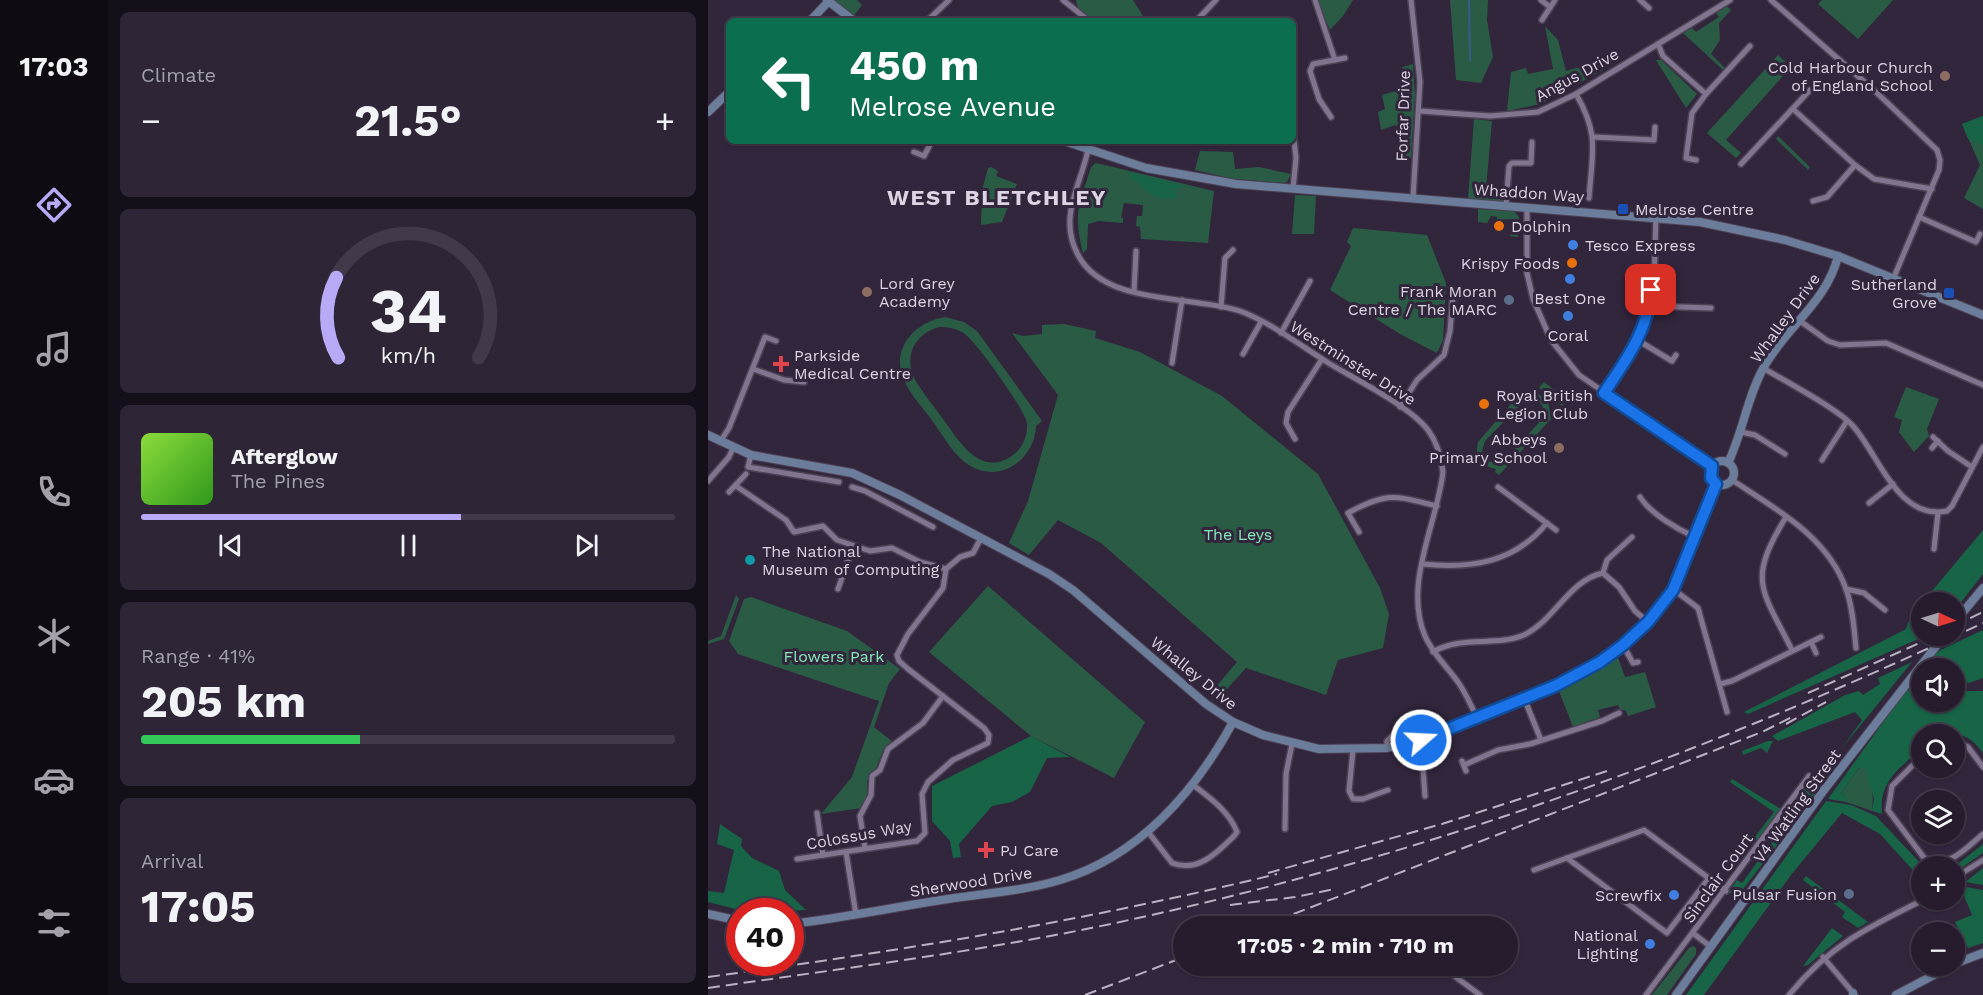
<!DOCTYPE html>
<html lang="en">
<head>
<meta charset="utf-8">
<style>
	body { margin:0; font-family:"Work Sans",sans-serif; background:#2e2536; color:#f1f3f6; height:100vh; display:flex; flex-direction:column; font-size:22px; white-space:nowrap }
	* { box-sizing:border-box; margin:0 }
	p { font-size:20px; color:#a4a1aa }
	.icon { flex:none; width:33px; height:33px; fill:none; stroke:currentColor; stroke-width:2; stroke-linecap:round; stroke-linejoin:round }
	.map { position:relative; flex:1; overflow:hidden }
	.side { display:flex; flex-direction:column; gap:12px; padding:12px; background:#150f19; width:600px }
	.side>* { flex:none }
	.guide { position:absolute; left:18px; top:18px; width:570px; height:126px; border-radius:9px; box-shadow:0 2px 4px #0004,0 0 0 2px #423a4a; background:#0b6e4f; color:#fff; overflow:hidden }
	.needle { width:39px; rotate:94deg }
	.controls { position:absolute; left:1203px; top:592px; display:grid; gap:12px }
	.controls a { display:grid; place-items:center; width:54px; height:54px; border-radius:50%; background:#261c2e; box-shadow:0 2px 4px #0004,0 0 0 2px #423a4a; font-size:30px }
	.speed { position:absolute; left:18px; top:898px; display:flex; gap:12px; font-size:30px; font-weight:700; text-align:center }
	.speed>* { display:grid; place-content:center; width:78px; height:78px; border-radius:50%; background:#261c2e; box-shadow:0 2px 4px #0004,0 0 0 2px #423a4a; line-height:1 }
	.speed .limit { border:9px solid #d22; background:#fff; color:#111 }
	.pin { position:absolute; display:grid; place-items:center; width:51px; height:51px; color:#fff; margin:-26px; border-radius:12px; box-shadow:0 3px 9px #0006 }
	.me { position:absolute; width:66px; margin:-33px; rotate:71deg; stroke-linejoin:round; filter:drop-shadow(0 0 4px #0008) }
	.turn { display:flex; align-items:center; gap:21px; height:126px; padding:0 24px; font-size:27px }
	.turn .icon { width:78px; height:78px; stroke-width:2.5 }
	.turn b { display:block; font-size:42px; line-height:51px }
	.big { font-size:45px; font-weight:700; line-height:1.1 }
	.side .tile { flex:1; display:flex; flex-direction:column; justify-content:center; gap:9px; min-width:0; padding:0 21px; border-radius:9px; background:#2e2536 }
	.side .dial { align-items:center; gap:0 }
	.dial svg { height:156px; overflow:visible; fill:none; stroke:#423a4a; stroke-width:7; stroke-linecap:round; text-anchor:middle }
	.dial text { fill:#f1f3f6; stroke:none }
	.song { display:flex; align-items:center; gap:18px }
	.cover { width:72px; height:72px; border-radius:9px; background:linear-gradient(135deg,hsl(90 70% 55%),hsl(110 70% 35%)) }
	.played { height:6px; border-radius:3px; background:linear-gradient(90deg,#b9aaf7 60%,#423a4a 60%) }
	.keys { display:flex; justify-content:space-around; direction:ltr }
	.heat { display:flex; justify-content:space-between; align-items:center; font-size:33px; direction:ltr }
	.charge { height:9px; border-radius:4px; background:linear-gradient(90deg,#34c759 41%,#423a4a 0) }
	.trip { position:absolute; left:465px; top:916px; width:345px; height:60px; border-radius:30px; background:#261c2e; box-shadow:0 2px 4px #0004,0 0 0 2px #423a4a; font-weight:700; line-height:60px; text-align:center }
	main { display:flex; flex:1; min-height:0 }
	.menu { display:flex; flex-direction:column; width:108px; justify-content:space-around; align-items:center; background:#0f0b12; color:#a4a1aa }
	.menu .icon { width:42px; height:42px }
	.menu .active { color:#b9aaf7 }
	.menu b { font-size:27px; color:#f1f3f6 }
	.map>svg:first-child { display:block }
	.green { fill:#2a5c45; fill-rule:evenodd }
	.forest { fill:#176446 }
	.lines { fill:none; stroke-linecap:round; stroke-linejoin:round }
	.stream { stroke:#395b8c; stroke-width:2 }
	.street-casing { stroke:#4c4255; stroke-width:8 }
	.secondary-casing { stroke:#4c4255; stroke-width:10 }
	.street { stroke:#81748e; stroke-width:5 }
	.secondary { stroke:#6c7d9b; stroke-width:8 }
	.rail { stroke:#bab2c2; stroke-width:2; stroke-dasharray:12 6; stroke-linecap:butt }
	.route-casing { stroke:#114b97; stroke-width:15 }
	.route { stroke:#1a73e8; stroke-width:10 }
	.education-dot { fill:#8d6e63; stroke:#32263d; stroke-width:2 }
	.transit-dot { fill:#1a4fb4; stroke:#32263d; stroke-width:2 }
	.food-dot { fill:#e8710a; stroke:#32263d; stroke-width:2 }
	.shop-dot { fill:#3f7fe0; stroke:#32263d; stroke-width:2 }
	.service-dot { fill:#5c6f8a; stroke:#32263d; stroke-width:2 }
	.health-dot { fill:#e0444e; stroke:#32263d; stroke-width:2 }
	.culture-dot { fill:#0f9aa8; stroke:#32263d; stroke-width:2 }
	.labels { text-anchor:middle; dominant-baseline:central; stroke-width:6; stroke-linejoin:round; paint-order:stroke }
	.poi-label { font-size:16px; fill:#dcd4e3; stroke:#32263d; text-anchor:end }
	.street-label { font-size:16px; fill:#dcd4e3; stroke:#32263d }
	.park-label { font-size:16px; fill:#83e9b8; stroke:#32263d }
	.district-label { font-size:22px; font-weight:bold; letter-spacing:1.5px; fill:#dcd4e3; stroke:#32263d }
</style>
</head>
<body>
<main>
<nav class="menu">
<b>17:03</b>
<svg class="icon active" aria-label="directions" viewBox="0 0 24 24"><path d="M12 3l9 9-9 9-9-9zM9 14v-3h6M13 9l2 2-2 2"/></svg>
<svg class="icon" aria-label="music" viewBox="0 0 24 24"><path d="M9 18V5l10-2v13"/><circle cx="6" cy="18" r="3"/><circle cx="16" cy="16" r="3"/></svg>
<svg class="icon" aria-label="phone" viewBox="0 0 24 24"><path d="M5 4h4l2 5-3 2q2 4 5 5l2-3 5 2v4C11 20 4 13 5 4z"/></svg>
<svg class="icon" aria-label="climate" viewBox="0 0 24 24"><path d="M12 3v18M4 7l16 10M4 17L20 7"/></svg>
<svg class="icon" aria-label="car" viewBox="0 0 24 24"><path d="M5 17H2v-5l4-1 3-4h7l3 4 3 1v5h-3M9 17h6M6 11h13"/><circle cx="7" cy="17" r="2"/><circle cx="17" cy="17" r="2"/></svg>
<svg class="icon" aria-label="filters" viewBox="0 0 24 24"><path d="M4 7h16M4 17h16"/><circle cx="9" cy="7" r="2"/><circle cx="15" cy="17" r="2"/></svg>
</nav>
<section class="side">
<div class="tile"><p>Climate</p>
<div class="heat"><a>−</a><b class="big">21.5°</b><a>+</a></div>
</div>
<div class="tile dial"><svg viewBox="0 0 100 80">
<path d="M14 69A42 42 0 1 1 86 69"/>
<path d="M14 69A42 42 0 0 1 13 28" stroke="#b9aaf7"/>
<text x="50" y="56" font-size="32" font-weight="700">34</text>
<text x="50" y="72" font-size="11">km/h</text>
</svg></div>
<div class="tile">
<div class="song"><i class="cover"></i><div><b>Afterglow</b><p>The Pines</p></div></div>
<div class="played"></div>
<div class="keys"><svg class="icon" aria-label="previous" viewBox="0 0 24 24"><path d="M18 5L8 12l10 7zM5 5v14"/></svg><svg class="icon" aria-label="pause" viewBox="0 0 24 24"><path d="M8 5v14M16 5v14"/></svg><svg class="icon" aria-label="next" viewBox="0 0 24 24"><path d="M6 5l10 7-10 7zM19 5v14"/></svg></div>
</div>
<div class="tile"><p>Range · 41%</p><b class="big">205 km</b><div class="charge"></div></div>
<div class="tile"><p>Arrival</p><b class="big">17:05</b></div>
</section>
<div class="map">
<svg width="1275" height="995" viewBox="0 0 1275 995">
	<rect width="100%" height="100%" fill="#32263d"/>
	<g class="green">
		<path d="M127 0H149L154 5 145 17Z"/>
		<path d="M368 0H425L438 21C419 21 371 27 368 0Z"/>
		<path d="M610 0H645L635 16 622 30Z"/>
		<path d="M742 0H780L779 20 785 57 773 83 748 80Z"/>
		<path d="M1114 0H1185L1150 39 1110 4Z"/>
		<path d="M1019 6 1023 10 1011 23 1012 40 1003 54 1017 68 1015 70 975 33 984 28 988 32 1011 17 1008 13Z"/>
		<path d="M837 26 850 40 858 71 868 68 897 69 832 104 799 111 803 72 818 68 820 74 845 69Z"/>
		<path d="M1070 55 1083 67 1018 140 1033 153 1028 158 999 133Z"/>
		<path d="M948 60H953L989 94 978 108Z"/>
		<path d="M705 64 707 94 703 158 692 156 690 148 695 146 692 128 687 125 673 130 670 112 677 109 674 95 698 88 694 67Z"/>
		<path d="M1275 116V209L1256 198 1272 165 1254 124Z"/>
		<path d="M766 119 784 121 778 188 796 190 795 202 760 199Z"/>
		<path d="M1070 136 1102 167 1100 170 1068 139Z"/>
		<path d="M492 151 525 152 527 169 551 167 583 174 579 182 575 183 526 179 487 170Z"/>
		<path d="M388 163 506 191 500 243 433 239 432 227 428 226 429 216H434L435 205 416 203 413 217 415 218V223L391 221 380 224 379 249 375 253C365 211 371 206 383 167Z"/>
		<path d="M283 167 290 171 288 176 309 184 294 222 273 225 274 190 280 168Z"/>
		<path d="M587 195 608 196 606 234H584Z"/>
		<path d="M770 209 806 211 811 217 810 237 802 236 803 219 789 220V217L783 216 779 223 770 222Z"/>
		<path d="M645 228 719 235 738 283 735 340 729 353 692 334 622 290 643 246 639 242Z"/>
		<path d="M237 317 256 322 269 331 334 421 328 426C327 459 292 485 261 465 246 456 236 437 226 423 217 410 204 397 197 382 181 350 206 322 237 317ZM231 327C240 327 249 328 257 334 269 343 317 410 319 423 320 435 315 448 305 455 273 479 251 441 235 419 225 405 214 392 206 378 196 355 207 334 231 327Z"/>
		<path d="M356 324 388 331 387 338 432 352 514 396 610 474 672 588 681 614 675 648 630 660 618 695 538 668 508 701 501 695 529 662 393 543 350 520 321 555 301 543 320 501 350 395 304 333 315 336 334 334V325Z"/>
		<path d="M836 382 859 400 854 406 831 388Z"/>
		<path d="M1198 387 1231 399 1219 429 1221 436 1206 452 1191 432 1194 420 1186 417Z"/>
		<path d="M822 392 829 393 840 401 843 419 791 475 787 472 788 469C774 467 766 457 770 442L810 396ZM819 398C832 398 839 407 834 419L797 460 782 462 774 451 777 441Z"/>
		<path d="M280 586 437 722 406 778 323 736 221 652Z"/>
		<path d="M28 595 31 599 16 639 0 644V641L13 636Z"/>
		<path d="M43 597 139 631 192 669 181 683 166 727 185 742 176 748 168 768 159 781V795L154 808 113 814 144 777 171 701 30 654 21 641 36 599Z"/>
		<path d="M909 655 917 677 937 672 948 707 920 716 918 711 912 709 910 705 890 710 892 717 865 727 851 691 828 701 827 698 860 685Z"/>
		<path d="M1152 767 1157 768C1164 779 1166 798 1164 811L1138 802V797L1133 793Z"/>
		<path d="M985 946 988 948V954L959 995H944L981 948Z"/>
	</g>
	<g class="forest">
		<path d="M1275 116V145L1260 139 1254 124Z"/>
		<path d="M421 172 478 186 467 189 469 198C440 201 441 189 422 178Z"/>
		<path d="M1275 530V574L1247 610 1246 603H1214Z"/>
		<path d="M1214 603V636H1217L1040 714 1036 712 1198 629 1203 615Z"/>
		<path d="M1275 630V678L1261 683 1247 681 1246 669H1214L1228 652Z"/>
		<path d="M1204 662 1134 748 1154 720 1147 712 1070 741 1064 736 1137 695 1151 691 1155 695 1172 684 1170 678Z"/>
		<path d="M1213 685 1214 702H1246L1247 691H1275V753C1255 726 1242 735 1214 735L1213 748C1191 770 1171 780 1174 814L1164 811 1166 799 1157 768H1151L1133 793 1138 797V802L1120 799 1199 689Z"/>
		<path d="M323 736 362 757 339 758 322 792 304 802 284 806 251 844 253 857 245 858 242 841 224 821V786Z"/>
		<path d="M1060 741H1065L1059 753 1053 748 1035 755 1034 751Z"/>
		<path d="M1024 779 1073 809 1046 844 1039 841 1041 836 1046 838 1066 812 1022 782Z"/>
		<path d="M1099 784 1112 789 1029 897 1021 892 1029 880 1034 883 1096 798 1092 794Z"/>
		<path d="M1118 801 1143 805 1168 816 1216 867H1214L1213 879 1172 834 1134 813 1083 875 996 995H978Z"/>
		<path d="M12 824 34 839 33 846 44 858 71 871 77 890 98 910 39 912 0 902V891L16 893 26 850 9 844Z"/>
		<path d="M1275 844V853L1247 872 1246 867Z"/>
		<path d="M1275 868V885L1257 882Z"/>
		<path d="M1098 876 1160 922 1150 928 1134 917 1137 912 1095 880Z"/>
		<path d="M1252 886 1275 890V943L1260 948 1247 922 1264 915Z"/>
		<path d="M1124 928 1135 936 1100 965 1095 966Z"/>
	</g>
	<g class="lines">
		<path class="stream" d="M761 0 762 60"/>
		<g class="street-casing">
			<g id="street">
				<path d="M355 0 381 21"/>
				<path d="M607 0 627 60"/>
				<path d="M703 0 712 82 705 198"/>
				<path d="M833 0 842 7"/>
				<path d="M932 0 941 8"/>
				<path d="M1063 0 1168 92 1229 150 1232 160 1231 170 1186 277"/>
				<path d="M834 20 847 0"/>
				<path d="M219 21 241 0"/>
				<path d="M488 21 508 0"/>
				<path d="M950 44 955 56 998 94"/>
				<path d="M868 94C892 135 884 153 881 198"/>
				<path d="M1085 109 1147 165 1166 179 1224 189"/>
				<path d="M712 111 782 116 830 112 868 94 1022 0"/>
				<path d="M623 117 611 99 602 71 605 64 637 58"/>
				<path d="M585 131 588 158 585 189"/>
				<path d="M886 137 946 140 947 127"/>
				<path d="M380 150C372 187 350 218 370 255 397 306 484 295 532 311 564 323 593 346 622 364 649 380 701 406 720 430 729 442 733 456 735 472 729 524 695 584 717 636 725 655 741 668 752 685 759 696 764 707 769 718"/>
				<path d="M206 152 216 156 224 141"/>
				<path d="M988 160 978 158 984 113 998 94 1042 46"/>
				<path d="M1033 164 1102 90"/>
				<path d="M1105 201 1119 197 1147 165"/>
				<path d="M798 205 801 166 804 163H823L824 142"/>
				<path d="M819 207V273L825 299 843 340 871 375 1004 466"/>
				<path d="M1211 217 1268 242 1272 234"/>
				<path d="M426 291 428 251"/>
				<path d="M942 306 1003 308"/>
				<path d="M513 307 517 258 525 250"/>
				<path d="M1092 321 1120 341 1132 345 1178 343 1275 385"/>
				<path d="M573 333 602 281"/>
				<path d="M931 341 964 361 968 355"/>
				<path d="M535 354 553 322"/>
				<path d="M464 363 474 300"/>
				<path d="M1055 368C1077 381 1130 409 1145 426 1171 455 1190 521 1239 511L1244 506 1275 447"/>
				<path d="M45 369 76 380 96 382"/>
				<path d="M896 393C907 376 920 359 930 342 950 306 946 256 948 217"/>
				<path d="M692 407 709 380 736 355 742 331 745 294"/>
				<path d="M1033 432 1047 435 1077 454"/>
				<path d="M1225 437 1240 451 1264 467"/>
				<path d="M587 439 578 423 580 412 614 359"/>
				<path d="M12 442 21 428 57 337 68 341"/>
				<path d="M1224 448 1230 441"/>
				<path d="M43 455 40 467 131 482"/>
				<path d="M1114 460 1139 421"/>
				<path d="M1024 480C1068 509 1120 537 1138 589 1145 608 1146 629 1148 648"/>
				<path d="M0 481 21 457 25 448"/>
				<path d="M28 486 78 520 86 532 115 526 129 540 162 551 184 548 212 562 238 569 252 557 265 553 273 538"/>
				<path d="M144 487 157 491 225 527"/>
				<path d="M790 487 848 530"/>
				<path d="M21 492 38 474"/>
				<path d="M932 497C943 514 969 529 987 537"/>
				<path d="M1161 503 1185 484"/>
				<path d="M1078 517C1039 581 1053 588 1084 650"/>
				<path d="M651 532 640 513C680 491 687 496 729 506"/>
				<path d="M924 537 899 560 895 573 911 587 927 611 940 622"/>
				<path d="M1226 549 1230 513"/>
				<path d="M714 564C763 569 806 563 839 523"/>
				<path d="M130 589 145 546"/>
				<path d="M965 589 990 608 1019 712"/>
				<path d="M1138 589 1156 593 1177 610"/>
				<path d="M1103 642 1108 653"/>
				<path d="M915 645 925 663 930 662"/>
				<path d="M725 652C753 635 788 647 816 635 847 620 861 580 895 573"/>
				<path d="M1012 684 1024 681 1113 637"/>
				<path d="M816 698 833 740"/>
				<path d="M695 726 708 742"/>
				<path d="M713 740 717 796"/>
				<path d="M1246 740 1260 747 1275 767"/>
				<path d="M679 748V741L705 716"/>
				<path d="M645 750 641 791 645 799H655L680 790"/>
				<path d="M1214 756 1184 786 1180 810 1223 867"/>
				<path d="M754 761 758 771"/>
				<path d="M756 765 790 750 822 744 894 721 911 713"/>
				<path d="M109 813 115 855"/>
				<path d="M577 829 578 774 584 744"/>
				<path d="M441 833 464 863C490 873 510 852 526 836L529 832C521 811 501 797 484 784"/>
				<path d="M157 848 152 816 163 795 164 776 172 770 180 749 215 723 235 696"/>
				<path d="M138 852 148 915"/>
				<path d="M859 858 959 933 1001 878"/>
				<path d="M89 859 209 841 217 833 214 794 220 782 245 760 280 743 281 735 276 728 200 669 191 661 189 655 200 634 235 588 238 569"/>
				<path d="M1219 859C1242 868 1258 848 1275 834"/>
				<path d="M826 870 936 830 1018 891"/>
				<path d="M1246 878 1275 860"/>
				<path d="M679 927 686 918"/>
				<path d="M986 934 1003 947"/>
				<path d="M1115 957 1147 995"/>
				<path d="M733 966 772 995"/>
				<path d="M938 995 1101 776"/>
				<path d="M1081 995C1121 946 1160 927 1215 900"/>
			</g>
		</g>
		<g class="secondary-casing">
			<g id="secondary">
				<path d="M119 0 146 21"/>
				<path d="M102 21 120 2"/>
				<path d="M0 112 21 92"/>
				<path d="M356 141 438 168 528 184 992 222 1077 240 1130 256 1275 315"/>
				<path d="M0 435 43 455 144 473 192 495 341 574 365 590 498 704 525 722 555 735 611 749 679 748 728 736 847 686 892 662 931 631 965 589 1008 484"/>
				<circle cx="1014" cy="473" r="12"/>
				<path d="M1020 463C1035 432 1039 397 1056 367 1078 327 1119 302 1130 256"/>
				<path d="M1246 623 1275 588"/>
				<path d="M0 914 32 921"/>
				<path d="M82 924C135 918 187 907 240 899 277 893 316 891 352 880 430 857 487 792 525 722"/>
				<path d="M1246 964 1275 953"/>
				<path d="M1145 993V995"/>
				<path d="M968 995 1116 790 1236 636"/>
				<path d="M1188 995 1243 966"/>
			</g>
		</g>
		<use href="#street" class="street"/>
		<use href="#secondary" class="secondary"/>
		<g class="rail">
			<path d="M1246 626 1275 612"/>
			<path d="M1100 693 1227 636"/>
			<path d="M1078 724 1118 702"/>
			<path d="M560 873 734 824 899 771"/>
			<path d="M522 905 587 897 627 889"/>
			<path d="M552 927 1054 732 1084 717"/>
			<path d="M0 977C192 951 382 920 569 874"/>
			<path d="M0 988C143 967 288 950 430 918 722 854 1005 750 1275 623"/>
			<path d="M377 995 476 957"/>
		</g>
	</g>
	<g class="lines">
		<g class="route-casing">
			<path id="route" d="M713 740 847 686 892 662 915 645 940 622 965 590 1008 484 1003 478 1004 466 896 393C918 360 940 331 943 290"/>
		</g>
		<use href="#route" class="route"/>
	</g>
	<g class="education-dot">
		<circle cx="1237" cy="76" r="6"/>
		<circle cx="159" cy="292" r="6"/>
		<circle cx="851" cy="448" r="6"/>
	</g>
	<g class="transit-dot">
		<rect x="909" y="203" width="12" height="12" rx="3"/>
		<rect x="1235" y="287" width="12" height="12" rx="3"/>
	</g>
	<g class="food-dot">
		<circle cx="791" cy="226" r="6"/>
		<circle cx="864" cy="263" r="6"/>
		<circle cx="776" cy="404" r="6"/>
	</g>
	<g class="shop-dot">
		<circle cx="865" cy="245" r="6"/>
		<circle cx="862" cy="279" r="6"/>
		<circle cx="860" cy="316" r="6"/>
		<circle cx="966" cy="895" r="6"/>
		<circle cx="942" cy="944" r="6"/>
	</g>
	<g class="service-dot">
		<circle cx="801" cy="300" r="6"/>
		<circle cx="1141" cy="894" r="6"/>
	</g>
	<g class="health-dot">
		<path d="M70 355h6v6h6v6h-6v6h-6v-6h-6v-6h6z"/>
		<path d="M275 841h6v6h6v6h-6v6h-6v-6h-6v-6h6z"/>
	</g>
	<circle class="culture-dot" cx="42" cy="560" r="6"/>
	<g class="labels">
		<g class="poi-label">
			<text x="1225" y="67">Cold Harbour Church<tspan x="1225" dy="18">of England School</tspan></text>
			<text x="927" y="209" text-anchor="start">Melrose Centre</text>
			<text x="803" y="226" text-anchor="start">Dolphin</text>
			<text x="877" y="245" text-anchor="start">Tesco Express</text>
			<text x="852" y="263">Krispy Foods</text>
			<text x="171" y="283" text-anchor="start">Lord Grey<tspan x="171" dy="18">Academy</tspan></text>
			<text x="1229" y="284">Sutherland<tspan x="1229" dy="18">Grove</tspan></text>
			<text x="789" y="291">Frank Moran<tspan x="789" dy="18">Centre / The MARC</tspan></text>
			<text x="862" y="298" text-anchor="middle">Best One</text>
			<text x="860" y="335" text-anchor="middle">Coral</text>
			<text x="86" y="355" text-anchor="start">Parkside<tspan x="86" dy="18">Medical Centre</tspan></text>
			<text x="788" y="395" text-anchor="start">Royal British<tspan x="788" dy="18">Legion Club</tspan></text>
			<text x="839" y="439">Abbeys<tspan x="839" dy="18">Primary School</tspan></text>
			<text x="54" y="551" text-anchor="start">The National<tspan x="54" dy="18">Museum of Computing</tspan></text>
			<text x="292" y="850" text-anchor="start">PJ Care</text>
			<text x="1129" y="894">Pulsar Fusion</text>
			<text x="954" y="895">Screwfix</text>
			<text x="930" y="935">National<tspan x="930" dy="18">Lighting</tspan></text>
		</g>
		<g class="street-label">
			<text transform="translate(869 75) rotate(-29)">Angus Drive</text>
			<text transform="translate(695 116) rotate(-88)">Forfar Drive</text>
			<text transform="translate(821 193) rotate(4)">Whaddon Way</text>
			<text transform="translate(1077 318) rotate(-54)">Whalley Drive</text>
			<text transform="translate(645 363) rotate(32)">Westminster Drive</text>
			<text transform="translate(486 673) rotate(39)">Whalley Drive</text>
			<text transform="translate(1089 806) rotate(-54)">V4 Watling Street</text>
			<text transform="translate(151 835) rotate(-10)">Colossus Way</text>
			<text transform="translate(1010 878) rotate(-54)">Sinclair Court</text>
			<text transform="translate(263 882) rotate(-9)">Sherwood Drive</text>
		</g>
		<g class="park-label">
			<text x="530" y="534">The Leys</text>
			<text x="126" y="656">Flowers Park</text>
		</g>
		<g class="district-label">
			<text x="289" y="197">WEST BLETCHLEY</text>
		</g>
	</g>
</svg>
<div class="controls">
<a><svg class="needle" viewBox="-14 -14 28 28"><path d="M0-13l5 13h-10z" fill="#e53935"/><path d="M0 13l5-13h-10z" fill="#a4a1aa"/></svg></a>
<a><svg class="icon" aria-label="sound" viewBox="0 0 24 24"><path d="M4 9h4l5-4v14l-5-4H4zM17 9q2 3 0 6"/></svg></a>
<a><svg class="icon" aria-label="search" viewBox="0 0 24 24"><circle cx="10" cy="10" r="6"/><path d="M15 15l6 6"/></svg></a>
<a><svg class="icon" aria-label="layers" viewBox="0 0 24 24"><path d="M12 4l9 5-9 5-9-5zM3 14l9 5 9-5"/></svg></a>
<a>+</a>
<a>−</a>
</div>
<div class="speed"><div class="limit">40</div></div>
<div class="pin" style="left:943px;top:290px;background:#d93025"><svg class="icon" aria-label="arrive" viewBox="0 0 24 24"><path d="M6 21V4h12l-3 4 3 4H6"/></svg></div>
<svg class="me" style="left:713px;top:740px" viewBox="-20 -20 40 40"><circle r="17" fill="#1a73e8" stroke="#fff" stroke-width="3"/><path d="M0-11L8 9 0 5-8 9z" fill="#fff"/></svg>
<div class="trip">17:05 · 2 min · 710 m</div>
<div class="guide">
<div class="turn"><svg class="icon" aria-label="left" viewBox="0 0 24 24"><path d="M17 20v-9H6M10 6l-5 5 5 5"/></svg><div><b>450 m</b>Melrose Avenue</div></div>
</div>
</div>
</main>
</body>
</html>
